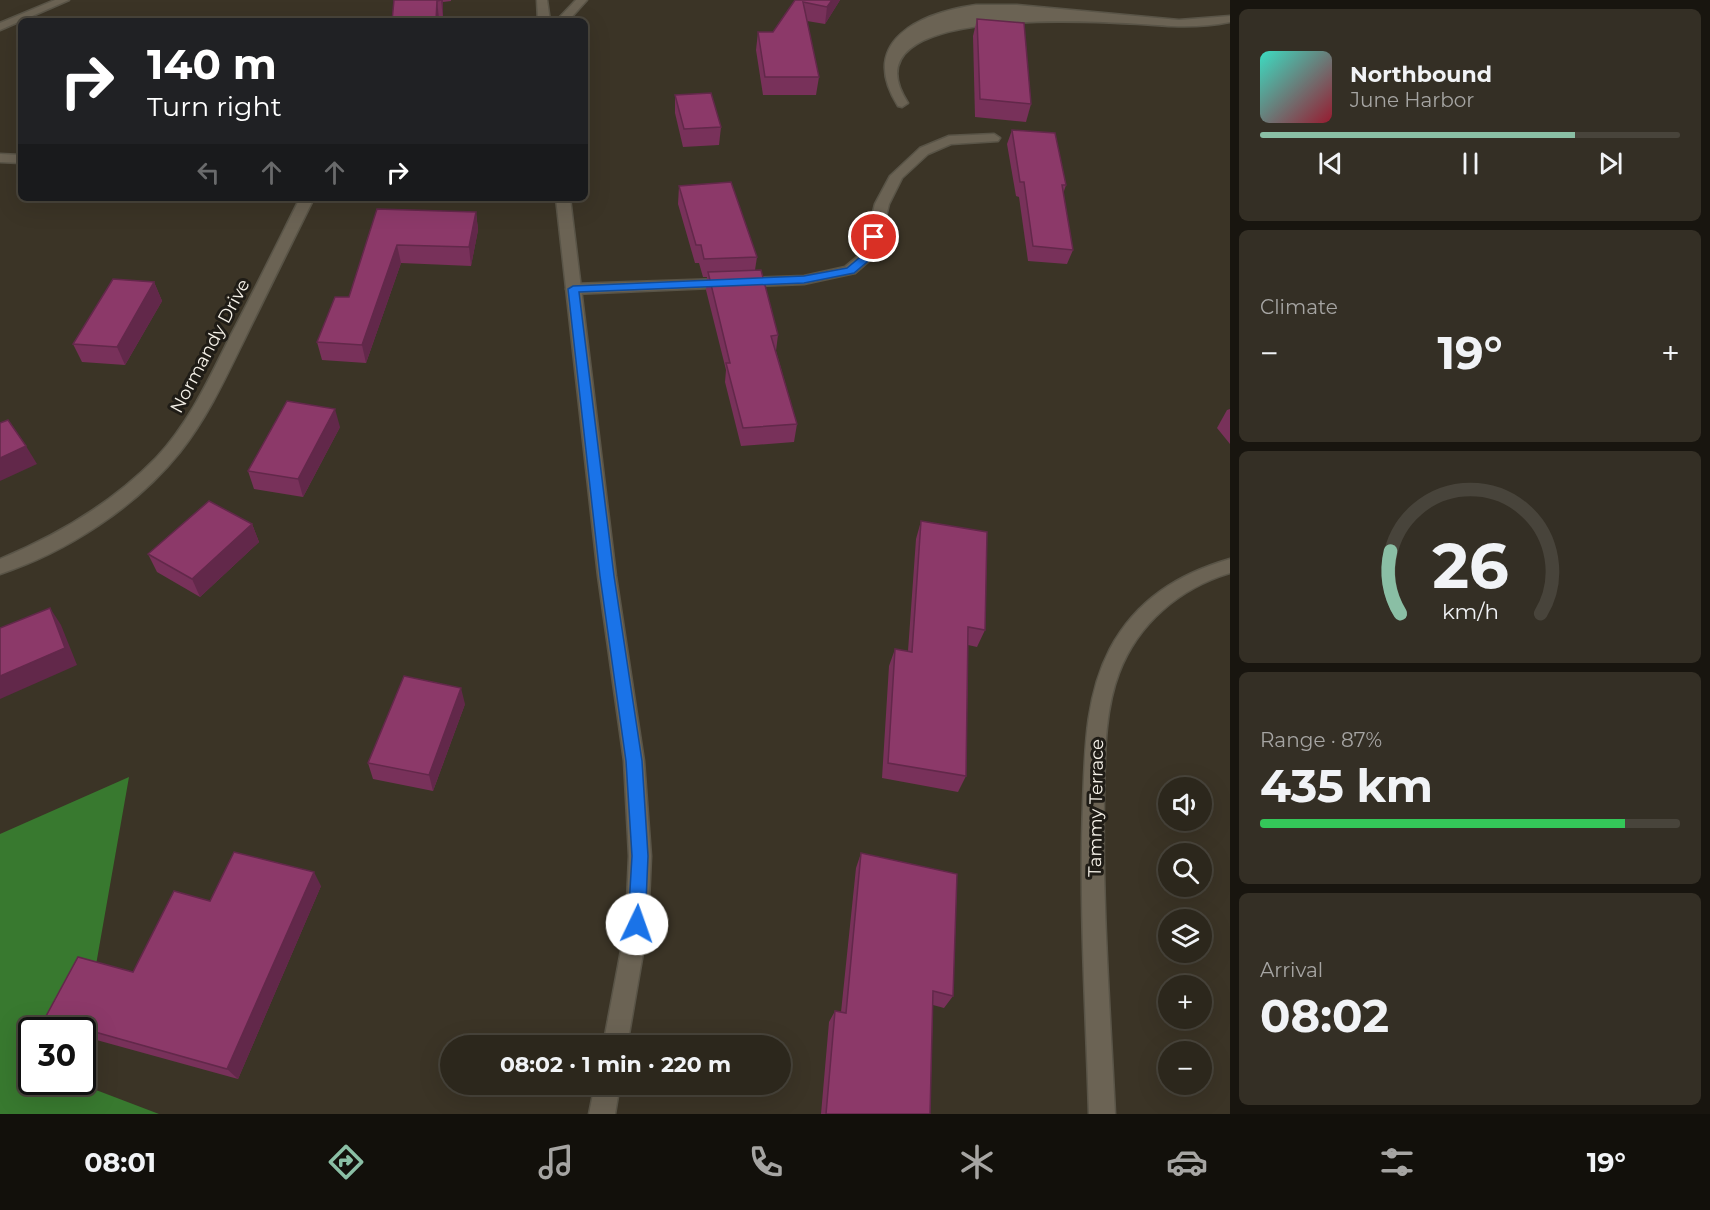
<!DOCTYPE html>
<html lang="en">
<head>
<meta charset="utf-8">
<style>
	body { margin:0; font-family:Montserrat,sans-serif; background:#342f25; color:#f1f3f6; height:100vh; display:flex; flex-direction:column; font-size:22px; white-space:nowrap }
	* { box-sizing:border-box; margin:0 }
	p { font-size:20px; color:#a6a5a3 }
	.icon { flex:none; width:33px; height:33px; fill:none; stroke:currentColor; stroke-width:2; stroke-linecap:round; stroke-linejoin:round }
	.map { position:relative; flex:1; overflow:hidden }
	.panel { display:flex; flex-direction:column; gap:9px; padding:9px; background:#18150f; width:480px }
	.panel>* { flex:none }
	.hud { position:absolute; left:18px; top:18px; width:570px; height:183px; border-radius:9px; box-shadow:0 6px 24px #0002,0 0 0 2px #48443b; background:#202124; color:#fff; overflow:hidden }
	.fabs { position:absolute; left:1158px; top:777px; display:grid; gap:12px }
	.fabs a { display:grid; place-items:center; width:54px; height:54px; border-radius:50%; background:#2c271c; box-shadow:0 6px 24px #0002,0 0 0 2px #48443b; font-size:30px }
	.speed { position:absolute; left:18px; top:1017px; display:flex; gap:12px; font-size:30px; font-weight:700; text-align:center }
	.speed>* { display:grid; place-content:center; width:78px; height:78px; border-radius:50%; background:#2c271c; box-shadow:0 6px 24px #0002,0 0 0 2px #48443b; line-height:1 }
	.speed .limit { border:3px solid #111; border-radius:9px; background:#fff; color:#111 }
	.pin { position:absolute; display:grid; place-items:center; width:51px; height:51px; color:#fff; margin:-26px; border:3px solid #fff; border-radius:50%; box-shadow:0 2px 6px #0007 }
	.me { position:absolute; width:66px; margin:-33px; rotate:3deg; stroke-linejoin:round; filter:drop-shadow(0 0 4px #0008) }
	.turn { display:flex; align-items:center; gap:21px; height:126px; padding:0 30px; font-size:27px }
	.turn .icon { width:78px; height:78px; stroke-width:2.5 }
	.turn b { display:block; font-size:42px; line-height:51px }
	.lanes { display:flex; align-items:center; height:57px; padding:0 30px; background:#0003; justify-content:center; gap:30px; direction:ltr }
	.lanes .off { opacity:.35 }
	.big { font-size:45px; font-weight:700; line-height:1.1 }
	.panel .tile { flex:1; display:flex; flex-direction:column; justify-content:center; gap:9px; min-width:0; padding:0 21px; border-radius:9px; background:#342f25 }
	.panel .dial { align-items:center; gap:0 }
	.dial svg { height:156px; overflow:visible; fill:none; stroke:#48443b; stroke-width:7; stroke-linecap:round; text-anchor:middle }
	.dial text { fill:#f1f3f6; stroke:none }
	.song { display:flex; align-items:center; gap:18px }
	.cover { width:72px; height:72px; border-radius:9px; background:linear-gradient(135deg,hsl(170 70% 55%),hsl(350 70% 35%)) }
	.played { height:6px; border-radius:3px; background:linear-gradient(90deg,#8abfa5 75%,#48443b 75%) }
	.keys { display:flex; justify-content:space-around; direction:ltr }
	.heat { display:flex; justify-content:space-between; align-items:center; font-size:33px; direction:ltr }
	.charge { height:9px; border-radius:4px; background:linear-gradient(90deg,#34c759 87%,#48443b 0) }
	.trip { position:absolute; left:440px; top:1035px; width:351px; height:60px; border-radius:30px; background:#2c271c; box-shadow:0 6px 24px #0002,0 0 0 2px #48443b; font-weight:700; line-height:60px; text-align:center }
	.menu { display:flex; height:96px; justify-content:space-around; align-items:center; background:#12100b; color:#a6a5a3 }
	.menu .icon { width:42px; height:42px }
	.menu .selected { color:#8abfa5 }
	.menu b { font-size:27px; color:#f1f3f6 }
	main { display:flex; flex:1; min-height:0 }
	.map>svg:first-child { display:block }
	.forest { fill:#38792f }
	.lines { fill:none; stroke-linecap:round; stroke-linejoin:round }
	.service-casing { stroke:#595447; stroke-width:3 }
	.minor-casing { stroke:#595447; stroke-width:3 }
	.service { fill:#6b6354; fill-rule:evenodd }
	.minor { fill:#6b6354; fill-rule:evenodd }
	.wall { fill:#78315a }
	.shaded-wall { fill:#62284a }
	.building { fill:#8c3969; stroke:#62284a; stroke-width:1.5 }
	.route { fill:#1a73e8; stroke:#114b97; stroke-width:1.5 }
	.labels { text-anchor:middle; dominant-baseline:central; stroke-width:6; stroke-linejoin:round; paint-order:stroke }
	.street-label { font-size:18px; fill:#f6f2e9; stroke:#1f1c16 }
</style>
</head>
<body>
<main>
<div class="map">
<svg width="1230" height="1114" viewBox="0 0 1230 1114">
	<rect width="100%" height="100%" fill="#3b3426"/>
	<path class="forest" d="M129 777 83 1039 82 1030H32V1082H75L159 1114H0V834Z"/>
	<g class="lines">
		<g class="service-casing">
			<path id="service" d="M994 134 1000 138 998 141 951 144 928 154 902 178 889 204 877 254 855 273 804 284 573 294 566 289 573 284 804 276 845 267 863 252 875 204 890 176 920 148 949 136Z"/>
		</g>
		<g class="minor-casing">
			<g id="minor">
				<path d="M55 0H69L0 30V23Z"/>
				<path d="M537 0H547L550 21H538Z"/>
				<path d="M576 0H587L568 21H556Z"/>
				<path d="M976 5H1017L1179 20 1230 16V22C1210 26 1191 27 1171 26 1113 22 840 0 908 103L902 107 898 106C857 40 921 13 976 5Z"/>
				<path d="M0 154 21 155V163L0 162Z"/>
				<path d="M300 198H314C291 244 268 291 245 338 226 377 207 418 180 452 136 507 67 552 0 574V559C58 535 112 503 156 458 189 423 209 379 230 337 254 291 277 244 300 198Z"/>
				<path d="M556 198H570L616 576 644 761 651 856 648 924 627 1046H603L626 924 629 856 624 761 598 576Z"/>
				<path d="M1230 559V573C1180 588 1138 623 1119 673 1104 712 1105 758 1104 799 1102 904 1110 1009 1115 1114H1089C1086 1011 1079 908 1083 804 1085 751 1085 697 1110 649 1136 600 1178 574 1230 559Z"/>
				<path d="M595 1084H620L615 1114H589Z"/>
			</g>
		</g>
		<use href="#service" class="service"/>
		<use href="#minor" class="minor"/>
	</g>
	<g class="wall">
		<path d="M394 0H451V1L443 2V18H439Z"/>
		<path d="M795 0H840L825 24 807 21 819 77 816 95H763L756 50 758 32H773Z"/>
		<path d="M977 19 1031 104 1026 122 975 117 973 36Z"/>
		<path d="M675 95 721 127 719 145 683 147 675 113Z"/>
		<path d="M1012 130 1066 185 1063 194 1073 250 1067 264 1028 261 1019 197 1016 196 1007 144Z"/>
		<path d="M679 186 757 257 755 270 778 335 776 351 797 424 794 442 741 446 725 382 726 370 706 290 707 277H703L699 263H695L678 204Z"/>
		<path d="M377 209 476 212 478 230 471 266 401 263 366 363 322 360 317 342 349 297Z"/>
		<path d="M154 282 162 301 125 365 82 362 73 344Z"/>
		<path d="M1230 409V444L1217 428 1227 410Z"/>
		<path d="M340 427 303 497 254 489 248 471Z"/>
		<path d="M921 521 985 630 977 647 968 645 966 776 958 792 882 778 889 666 895 649 908 651 916 539Z"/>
		<path d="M252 524 259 542 200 597 157 572 148 554Z"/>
		<path d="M465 704 433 791 373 779 368 763Z"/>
		<path d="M861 853 953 996 944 1008 933 1005 930 1114H821L829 1022 835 1011 841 1012 856 868Z"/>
		<path d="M321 886 238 1079 82 1036V1030H59L45 1018 133 972 210 901Z"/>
	</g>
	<g class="shaded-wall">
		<path d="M441 0H443V18Z"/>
		<path d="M832 0H840L825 24 827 7Z"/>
		<path d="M437 1 439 18V21H436Z"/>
		<path d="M476 212 478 230 471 266 469 247Z"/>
		<path d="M397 245 401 263 366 363 362 345Z"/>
		<path d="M154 282 162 301 125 365 117 347Z"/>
		<path d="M335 409 340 427 303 497 298 479Z"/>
		<path d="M26 446 37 464 0 481V458Z"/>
		<path d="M252 524 259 542 200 597 192 579Z"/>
		<path d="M50 608 61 625 77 665 0 699V676Z"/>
		<path d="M461 688 465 704 433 791 429 775Z"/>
		<path d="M314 872 321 886 238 1079 227 1069Z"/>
	</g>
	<g class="building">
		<path d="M394 0H441L437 1 436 21H392Z"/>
		<path d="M795 0H832L827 7 803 2 819 77H765L758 32H773Z"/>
		<path d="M977 19 1024 23 1031 104 980 99Z"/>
		<path d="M711 93 721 127 684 129 675 95Z"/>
		<path d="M1012 130 1055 133 1066 185H1062L1073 250 1033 246 1024 182H1020Z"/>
		<path d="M731 182 757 257 704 259 701 245H696L679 186Z"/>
		<path d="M377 209 476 212 469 247 397 245 362 345 317 342 335 297H349Z"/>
		<path d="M761 270 778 335 771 336 797 424 743 428 726 363H730L708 272Z"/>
		<path d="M113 279 154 282 117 347 73 344Z"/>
		<path d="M287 401 335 409 298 479 248 471Z"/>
		<path d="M8 420 26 446 0 458V423Z"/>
		<path d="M209 501 252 524 192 579 148 554Z"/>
		<path d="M921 521 987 532 985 630 968 627 966 776 888 763 895 649 912 652Z"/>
		<path d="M50 608 65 648 0 676V628Z"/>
		<path d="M404 676 461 688 429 775 368 763Z"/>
		<path d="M234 852 314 872 227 1069 45 1018 78 957 133 972 174 891 210 901Z"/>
		<path d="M861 853 957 874 953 996 933 991 930 1114H826L835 1011 846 1013Z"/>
	</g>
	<path class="route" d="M874 234 879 237 874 256 854 273 804 283 579 292 614 576 642 761 648 856 645 924 643 930 637 933 630 930 628 924 632 856 626 761 600 576 568 289 573 286 804 276 847 268 865 253 869 237Z"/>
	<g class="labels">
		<g class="street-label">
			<text transform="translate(210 346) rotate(-62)">Normandy Drive</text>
			<text transform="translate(1096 808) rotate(-89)">Tammy Terrace</text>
		</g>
	</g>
</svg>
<div class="fabs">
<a><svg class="icon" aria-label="sound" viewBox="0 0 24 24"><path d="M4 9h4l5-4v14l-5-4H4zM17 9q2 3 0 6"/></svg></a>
<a><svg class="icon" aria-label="search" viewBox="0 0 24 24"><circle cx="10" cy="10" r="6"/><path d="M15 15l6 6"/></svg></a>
<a><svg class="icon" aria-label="layers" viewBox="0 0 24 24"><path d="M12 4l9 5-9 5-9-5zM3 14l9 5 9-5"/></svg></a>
<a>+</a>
<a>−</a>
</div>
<div class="speed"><div class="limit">30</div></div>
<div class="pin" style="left:874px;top:237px;background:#d93025"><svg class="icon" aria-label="arrive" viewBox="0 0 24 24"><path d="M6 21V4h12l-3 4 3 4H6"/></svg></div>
<svg class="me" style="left:637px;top:924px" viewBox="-20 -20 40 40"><circle r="19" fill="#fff"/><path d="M0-13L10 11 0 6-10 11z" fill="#1a73e8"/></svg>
<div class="trip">08:02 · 1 min · 220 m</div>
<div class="hud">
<div class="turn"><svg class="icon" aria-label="right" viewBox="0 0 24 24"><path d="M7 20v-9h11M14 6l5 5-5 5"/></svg><div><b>140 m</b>Turn right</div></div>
<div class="lanes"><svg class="icon off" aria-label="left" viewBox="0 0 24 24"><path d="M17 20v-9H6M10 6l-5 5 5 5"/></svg><svg class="icon off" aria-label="ahead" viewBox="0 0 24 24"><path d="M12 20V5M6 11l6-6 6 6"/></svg><svg class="icon off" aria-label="ahead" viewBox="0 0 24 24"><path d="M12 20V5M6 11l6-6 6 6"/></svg><svg class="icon" aria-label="right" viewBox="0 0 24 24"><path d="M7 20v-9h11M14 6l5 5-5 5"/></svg></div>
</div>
</div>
<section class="panel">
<div class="tile">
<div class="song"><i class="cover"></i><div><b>Northbound</b><p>June Harbor</p></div></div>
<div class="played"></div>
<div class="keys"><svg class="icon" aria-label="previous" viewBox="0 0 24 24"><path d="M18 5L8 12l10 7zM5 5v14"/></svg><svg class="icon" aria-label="pause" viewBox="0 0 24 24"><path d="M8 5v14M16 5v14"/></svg><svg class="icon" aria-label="next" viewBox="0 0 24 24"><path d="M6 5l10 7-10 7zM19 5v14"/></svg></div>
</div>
<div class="tile"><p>Climate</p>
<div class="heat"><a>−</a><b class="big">19°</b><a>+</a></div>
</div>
<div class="tile dial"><svg viewBox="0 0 100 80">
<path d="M14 69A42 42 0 1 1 86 69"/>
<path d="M14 69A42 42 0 0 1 9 37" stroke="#8abfa5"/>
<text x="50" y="56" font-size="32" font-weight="700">26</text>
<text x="50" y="72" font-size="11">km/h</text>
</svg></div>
<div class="tile"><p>Range · 87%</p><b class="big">435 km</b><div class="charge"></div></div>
<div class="tile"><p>Arrival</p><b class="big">08:02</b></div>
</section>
</main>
<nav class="menu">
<b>08:01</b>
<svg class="icon selected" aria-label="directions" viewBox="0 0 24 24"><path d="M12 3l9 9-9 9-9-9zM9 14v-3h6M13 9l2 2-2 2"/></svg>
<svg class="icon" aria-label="music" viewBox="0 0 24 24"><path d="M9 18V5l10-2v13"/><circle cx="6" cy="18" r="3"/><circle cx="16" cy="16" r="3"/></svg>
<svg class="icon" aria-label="phone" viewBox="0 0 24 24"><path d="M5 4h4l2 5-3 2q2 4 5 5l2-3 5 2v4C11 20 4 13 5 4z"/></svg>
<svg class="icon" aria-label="climate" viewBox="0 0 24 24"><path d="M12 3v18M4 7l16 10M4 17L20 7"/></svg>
<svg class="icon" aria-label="car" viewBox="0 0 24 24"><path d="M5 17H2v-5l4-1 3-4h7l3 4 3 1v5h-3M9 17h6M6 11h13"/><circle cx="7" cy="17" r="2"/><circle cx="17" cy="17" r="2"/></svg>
<svg class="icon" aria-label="filters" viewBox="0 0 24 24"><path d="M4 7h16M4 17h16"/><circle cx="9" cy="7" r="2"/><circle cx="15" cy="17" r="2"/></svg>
<b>19°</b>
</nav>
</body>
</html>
